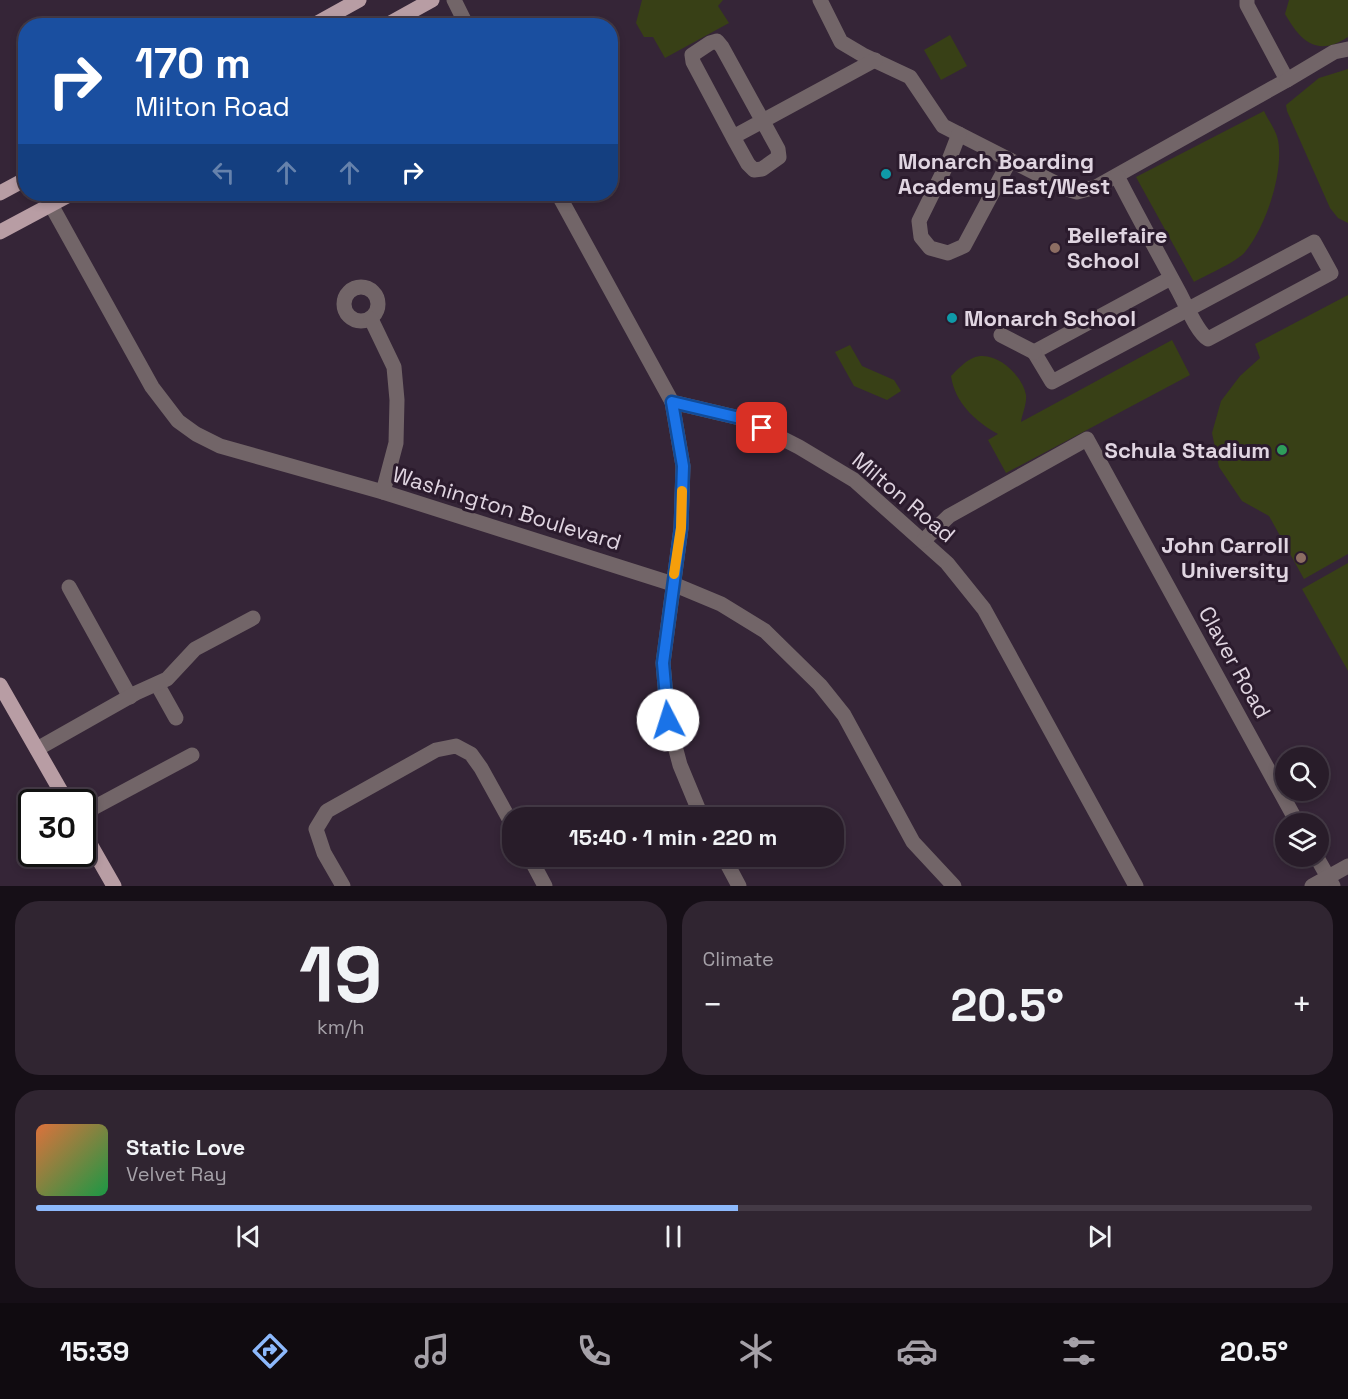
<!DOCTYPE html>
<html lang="en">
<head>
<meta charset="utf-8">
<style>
	body { margin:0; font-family:"Space Grotesk",sans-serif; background:#302531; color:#f1f3f6; height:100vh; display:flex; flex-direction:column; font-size:22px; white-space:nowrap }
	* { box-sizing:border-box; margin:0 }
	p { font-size:20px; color:#a5a1a8 }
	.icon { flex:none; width:33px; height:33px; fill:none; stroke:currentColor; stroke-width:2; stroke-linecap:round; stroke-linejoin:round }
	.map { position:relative; height:886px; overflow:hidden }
	.details { display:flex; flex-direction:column; gap:15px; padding:15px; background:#160f17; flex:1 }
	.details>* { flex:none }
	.guide { position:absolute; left:18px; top:18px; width:600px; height:183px; border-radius:24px; box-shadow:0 3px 9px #0003,0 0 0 2px #443a46; background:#1a4fa0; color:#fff; overflow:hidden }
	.controls { position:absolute; left:1275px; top:747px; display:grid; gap:12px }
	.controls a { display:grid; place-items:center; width:54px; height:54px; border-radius:50%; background:#281c29; box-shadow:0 3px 9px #0003,0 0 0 2px #443a46; font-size:30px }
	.speed { position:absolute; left:18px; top:789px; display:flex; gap:12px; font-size:30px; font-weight:700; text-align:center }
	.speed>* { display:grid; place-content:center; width:78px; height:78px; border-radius:50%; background:#281c29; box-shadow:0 3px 9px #0003,0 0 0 2px #443a46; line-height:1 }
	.speed .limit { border:3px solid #111; border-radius:9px; background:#fff; color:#111 }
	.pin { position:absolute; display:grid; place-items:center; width:51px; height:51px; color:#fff; margin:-26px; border-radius:12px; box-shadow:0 3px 9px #0006 }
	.me { position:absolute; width:66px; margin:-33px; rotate:355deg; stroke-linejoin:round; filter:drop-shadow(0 0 4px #0008) }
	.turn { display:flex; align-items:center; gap:21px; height:126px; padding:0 18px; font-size:27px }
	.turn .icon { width:78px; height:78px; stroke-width:2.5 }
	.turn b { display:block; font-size:42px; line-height:51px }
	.lanes { display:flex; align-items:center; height:57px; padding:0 18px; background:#0003; justify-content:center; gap:30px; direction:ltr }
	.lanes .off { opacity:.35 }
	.big { font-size:45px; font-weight:700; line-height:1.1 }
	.details .card { flex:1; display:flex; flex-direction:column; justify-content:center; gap:9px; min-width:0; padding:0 21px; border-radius:24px; background:#302531 }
	.details .dial { align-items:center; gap:0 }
	.dial b { font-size:78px; line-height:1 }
	.song { display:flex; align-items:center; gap:18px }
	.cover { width:72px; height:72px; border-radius:9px; background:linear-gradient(135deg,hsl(20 70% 55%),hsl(140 70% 35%)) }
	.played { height:6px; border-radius:3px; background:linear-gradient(90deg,#8db9fc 55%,#443a46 55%) }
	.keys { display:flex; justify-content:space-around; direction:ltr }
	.heat { display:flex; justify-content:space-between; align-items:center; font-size:33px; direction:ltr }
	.details .tiles { flex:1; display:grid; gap:15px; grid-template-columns:1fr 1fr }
	.card:last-child { grid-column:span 2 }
	.trip { position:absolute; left:502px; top:807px; width:342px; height:60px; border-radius:24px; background:#281c29; box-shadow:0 3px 9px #0003,0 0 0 2px #443a46; font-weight:700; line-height:60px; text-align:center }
	.tab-bar { display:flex; height:96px; justify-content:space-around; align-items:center; background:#100b10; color:#a5a1a8 }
	.tab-bar .icon { width:42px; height:42px }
	.tab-bar .selected { color:#8db9fc }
	.tab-bar b { font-size:27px; color:#f1f3f6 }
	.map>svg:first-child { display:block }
	.green { fill:#384016 }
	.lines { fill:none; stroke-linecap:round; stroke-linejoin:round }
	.minor { stroke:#726568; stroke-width:15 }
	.major { stroke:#b89da4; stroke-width:15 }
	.route-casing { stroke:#114b97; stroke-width:15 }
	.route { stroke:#1a73e8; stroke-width:10 }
	.slow { stroke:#f59e0b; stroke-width:10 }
	.culture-dot { fill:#0f9aa8; stroke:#2b1b2d; stroke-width:2 }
	.education-dot { fill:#8d6e63; stroke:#2b1b2d; stroke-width:2 }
	.leisure-dot { fill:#2e9e5b; stroke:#2b1b2d; stroke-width:2 }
	.labels { text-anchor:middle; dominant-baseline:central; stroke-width:6; stroke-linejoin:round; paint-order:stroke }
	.poi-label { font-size:22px; font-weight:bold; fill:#e0d5e1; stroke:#2b1b2d; text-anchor:start }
	.street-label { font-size:22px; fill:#e0d5e1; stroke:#2b1b2d }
</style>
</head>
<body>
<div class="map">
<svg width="1348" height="886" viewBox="0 0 1348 886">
	<rect width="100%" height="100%" fill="#352537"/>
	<g class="green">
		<path d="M642 0H723L718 6 729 23 665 58 653 37H644L636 23Z"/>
		<path d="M1289 0H1348V37C1317 57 1301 42 1285 14Z"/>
		<path d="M950 35 967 66 941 80 924 50Z"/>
		<path d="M1348 69V223L1338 218 1330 208 1287 111 1286 105 1319 78Z"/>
		<path d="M1264 111C1268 120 1276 130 1278 140 1284 173 1266 226 1245 252 1238 261 1205 276 1194 282L1136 177Z"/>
		<path d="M1348 295V554L1304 579 1269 516 1242 501 1219 467 1212 433 1221 401 1240 376 1260 358 1255 344Z"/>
		<path d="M1172 340 1190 375 1006 473 988 440 998 434C975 421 955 403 951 376 957 370 965 361 973 358 994 349 1022 374 1026 395 1027 404 1022 414 1021 422Z"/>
		<path d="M850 345 862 366 894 380 901 391 887 400 854 386 835 352Z"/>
		<path d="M1348 563V671L1302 589Z"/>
	</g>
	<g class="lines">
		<g class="minor">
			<path d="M454 0 467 26"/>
			<path d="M820 0 841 42 863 55 910 77 943 126 1067 189 1077 192 1096 187 1287 80 1247 5V0"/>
			<path d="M1287 80 1334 52 1348 49"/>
			<path d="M959 134 949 160 919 221 921 237 930 248 948 253 964 246 1010 160"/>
			<path d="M733 137 748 164 754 170 762 169 779 157 778 149 722 47 717 41 710 43 692 55 693 62 733 137 875 60"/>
			<path d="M1117 176C1137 215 1158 253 1179 292 1186 305 1197 332 1208 339L1331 273 1314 242 1052 382 1034 352 1171 278"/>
			<path d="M45 194 152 387 178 421 196 434 220 446 383 492 673 584 721 604 765 631 820 685 844 715 913 842 954 886"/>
			<path d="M558 194 672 402 744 419 799 447 854 480 947 563 984 609 1136 886"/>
			<circle cx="361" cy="304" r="17"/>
			<path d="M371 319 394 367 397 400 396 443 383 492"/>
			<path d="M1001 335 1034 352"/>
			<path d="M672 402 683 466 681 528 663 663 668 720 680 765 702 818"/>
			<path d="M924 540 949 516 1087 439 1298 824"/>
			<path d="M69 587 130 697"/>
			<path d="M157 684 176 718"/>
			<path d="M37 749 136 693 167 679 195 649 253 618"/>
			<path d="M82 814 192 755"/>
			<path d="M529 856 545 886"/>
			<path d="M723 856 739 886"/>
			<path d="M1316 856 1333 886"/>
			<path d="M343 886 324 853 316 829 327 811 436 750 456 746 471 754 481 768 513 826"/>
			<path d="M1312 886 1348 866"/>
		</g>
		<g class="major">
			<path d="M312 26 359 0"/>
			<path d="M385 26 432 0"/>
			<path d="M0 193 26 179"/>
			<path d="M0 232 71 194"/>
			<path d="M0 685 67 802"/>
			<path d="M82 830 114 886"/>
		</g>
	</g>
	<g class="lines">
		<g class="route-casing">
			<path id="route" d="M668 720 663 663 681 528 683 466 672 402 744 419 762 428"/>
		</g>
		<use href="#route" class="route"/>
		<path class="slow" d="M674 574 681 528 682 491"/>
	</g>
	<g class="culture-dot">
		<circle cx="886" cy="174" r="6"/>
		<circle cx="952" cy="318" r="6"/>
	</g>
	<g class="education-dot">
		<circle cx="1055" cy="248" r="6"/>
		<circle cx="1301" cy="558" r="6"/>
	</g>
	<circle class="leisure-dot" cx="1282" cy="450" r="6"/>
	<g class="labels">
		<g class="poi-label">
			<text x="898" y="161">Monarch Boarding<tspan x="898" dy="25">Academy East/West</tspan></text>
			<text x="1067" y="235">Bellefaire<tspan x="1067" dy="25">School</tspan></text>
			<text x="964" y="318">Monarch School</text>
			<text x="1270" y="450" text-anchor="end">Schula Stadium</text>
			<text x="1289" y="545" text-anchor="end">John Carroll<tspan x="1289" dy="25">University</tspan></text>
		</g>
		<g class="street-label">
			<text transform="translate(904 497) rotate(40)">Milton Road</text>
			<text transform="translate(507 508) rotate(17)">Washington Boulevard</text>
			<text transform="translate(1235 662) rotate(61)">Claver Road</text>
		</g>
	</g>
</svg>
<div class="controls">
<a><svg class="icon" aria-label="search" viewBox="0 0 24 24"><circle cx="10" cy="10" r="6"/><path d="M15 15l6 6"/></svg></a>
<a><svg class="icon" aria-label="layers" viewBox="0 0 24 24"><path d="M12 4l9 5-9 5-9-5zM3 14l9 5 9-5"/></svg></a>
</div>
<div class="speed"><div class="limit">30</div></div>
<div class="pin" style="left:762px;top:428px;background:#d93025"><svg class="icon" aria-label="arrive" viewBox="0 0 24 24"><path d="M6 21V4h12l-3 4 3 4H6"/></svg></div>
<svg class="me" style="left:668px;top:720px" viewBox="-20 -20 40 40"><circle r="19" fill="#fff"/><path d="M0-13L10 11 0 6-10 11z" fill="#1a73e8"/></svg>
<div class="trip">15:40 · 1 min · 220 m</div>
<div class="guide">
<div class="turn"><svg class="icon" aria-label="right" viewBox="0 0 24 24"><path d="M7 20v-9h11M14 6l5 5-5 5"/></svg><div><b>170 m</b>Milton Road</div></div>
<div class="lanes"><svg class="icon off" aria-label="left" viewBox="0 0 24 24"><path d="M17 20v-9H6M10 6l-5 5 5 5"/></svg><svg class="icon off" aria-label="ahead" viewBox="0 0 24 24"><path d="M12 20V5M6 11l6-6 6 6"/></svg><svg class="icon off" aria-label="ahead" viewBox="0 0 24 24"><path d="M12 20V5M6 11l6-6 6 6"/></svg><svg class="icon" aria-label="right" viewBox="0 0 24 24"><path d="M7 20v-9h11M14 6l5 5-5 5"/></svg></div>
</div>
</div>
<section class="details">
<div class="tiles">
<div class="card dial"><b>19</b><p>km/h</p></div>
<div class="card"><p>Climate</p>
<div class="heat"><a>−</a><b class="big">20.5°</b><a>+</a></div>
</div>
<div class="card">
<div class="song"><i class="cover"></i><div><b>Static Love</b><p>Velvet Ray</p></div></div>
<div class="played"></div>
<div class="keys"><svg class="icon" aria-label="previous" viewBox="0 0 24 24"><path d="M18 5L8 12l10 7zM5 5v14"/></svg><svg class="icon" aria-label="pause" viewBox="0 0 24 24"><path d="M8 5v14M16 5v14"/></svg><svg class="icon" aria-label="next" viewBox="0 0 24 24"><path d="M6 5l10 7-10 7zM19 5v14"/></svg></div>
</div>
</div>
</section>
<nav class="tab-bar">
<b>15:39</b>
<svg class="icon selected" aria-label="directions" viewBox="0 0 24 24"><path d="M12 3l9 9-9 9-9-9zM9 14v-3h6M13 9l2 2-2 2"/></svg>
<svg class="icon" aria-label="music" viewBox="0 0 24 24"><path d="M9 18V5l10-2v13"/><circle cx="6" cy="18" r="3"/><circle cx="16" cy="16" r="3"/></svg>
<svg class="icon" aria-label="phone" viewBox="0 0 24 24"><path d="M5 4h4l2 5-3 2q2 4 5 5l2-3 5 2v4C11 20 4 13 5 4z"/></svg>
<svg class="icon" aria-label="climate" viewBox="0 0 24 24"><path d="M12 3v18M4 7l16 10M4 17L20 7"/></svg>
<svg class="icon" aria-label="car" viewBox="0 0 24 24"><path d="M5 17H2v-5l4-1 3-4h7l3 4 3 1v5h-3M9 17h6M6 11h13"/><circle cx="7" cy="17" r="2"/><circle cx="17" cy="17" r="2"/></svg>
<svg class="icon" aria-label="filters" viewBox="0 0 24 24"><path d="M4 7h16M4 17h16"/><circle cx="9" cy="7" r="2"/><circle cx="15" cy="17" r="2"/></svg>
<b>20.5°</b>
</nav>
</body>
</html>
